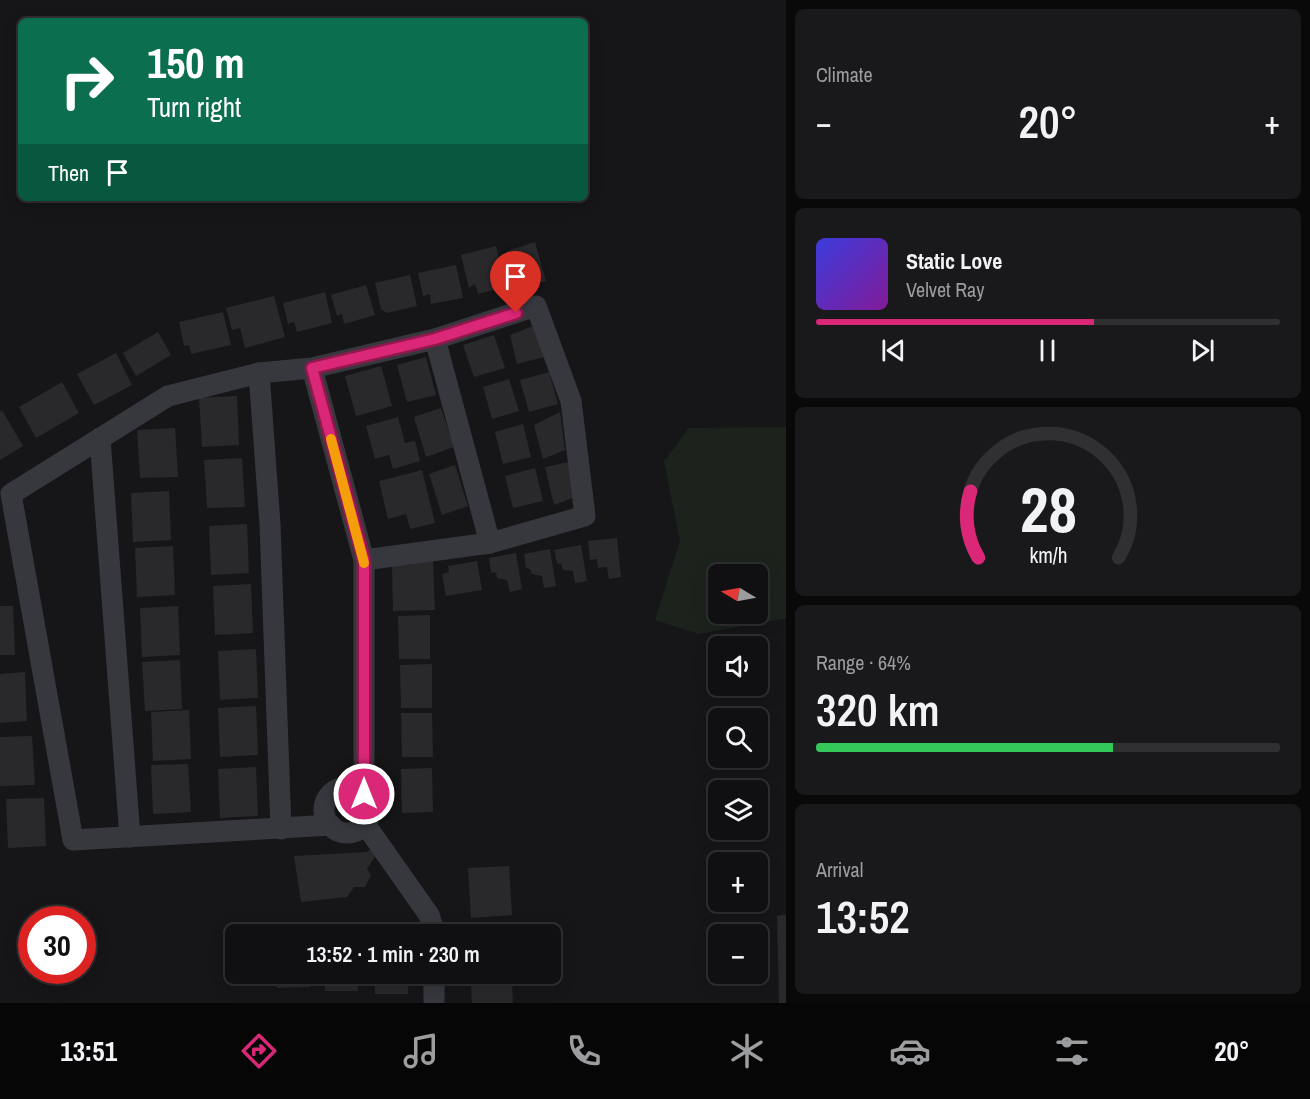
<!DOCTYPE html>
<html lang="en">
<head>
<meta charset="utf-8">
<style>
	body { margin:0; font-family:"Archivo Narrow",sans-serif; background:#19191b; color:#f1f3f6; height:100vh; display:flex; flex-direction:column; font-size:22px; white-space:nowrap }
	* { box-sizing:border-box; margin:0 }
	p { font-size:20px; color:#9c9d9f }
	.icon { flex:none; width:33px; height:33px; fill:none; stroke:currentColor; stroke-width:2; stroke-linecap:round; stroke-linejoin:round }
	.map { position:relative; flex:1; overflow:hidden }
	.drawer { display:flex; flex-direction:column; gap:9px; padding:9px; background:#09090a; width:524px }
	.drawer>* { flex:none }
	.top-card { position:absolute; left:18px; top:18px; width:570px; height:183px; border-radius:9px; box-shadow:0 3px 15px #0003,0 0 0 2px #303032; background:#0b6e4f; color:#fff; overflow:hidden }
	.needle { width:39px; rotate:280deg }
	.controls { position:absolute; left:708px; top:564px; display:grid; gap:12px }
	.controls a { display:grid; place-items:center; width:60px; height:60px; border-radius:9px; background:#101012; box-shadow:0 3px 15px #0003,0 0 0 2px #303032; font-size:30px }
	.speed { position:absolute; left:18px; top:906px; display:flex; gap:12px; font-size:30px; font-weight:700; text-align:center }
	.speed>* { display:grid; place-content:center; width:78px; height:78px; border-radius:50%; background:#101012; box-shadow:0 3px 15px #0003,0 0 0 2px #303032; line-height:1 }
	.speed .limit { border:9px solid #d22; background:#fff; color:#111 }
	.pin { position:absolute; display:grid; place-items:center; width:51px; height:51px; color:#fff; margin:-62px -26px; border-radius:50% 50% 50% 0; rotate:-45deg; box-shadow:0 0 6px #0007 }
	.pin .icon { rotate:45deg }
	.me { position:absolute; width:66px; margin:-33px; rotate:0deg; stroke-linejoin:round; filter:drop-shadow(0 0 4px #0008) }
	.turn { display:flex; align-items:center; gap:21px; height:126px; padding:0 30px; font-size:27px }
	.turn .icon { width:78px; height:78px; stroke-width:2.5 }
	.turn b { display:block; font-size:42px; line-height:51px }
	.then { display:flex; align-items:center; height:57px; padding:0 30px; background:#0003; gap:12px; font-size:22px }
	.big { font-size:45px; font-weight:600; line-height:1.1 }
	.drawer .card { flex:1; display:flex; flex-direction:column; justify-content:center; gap:9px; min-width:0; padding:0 21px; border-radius:9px; background:#19191b }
	.drawer .dial { align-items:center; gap:0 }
	.dial svg { height:156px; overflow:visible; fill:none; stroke:#303032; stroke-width:7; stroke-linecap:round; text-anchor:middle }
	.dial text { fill:#f1f3f6; stroke:none }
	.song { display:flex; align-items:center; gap:18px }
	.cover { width:72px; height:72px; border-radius:9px; background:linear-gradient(135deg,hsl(240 70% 55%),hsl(290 70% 35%)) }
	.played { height:6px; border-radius:3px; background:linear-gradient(90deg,#db2777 60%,#303032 60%) }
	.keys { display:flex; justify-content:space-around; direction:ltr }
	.heat { display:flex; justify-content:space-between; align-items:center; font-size:33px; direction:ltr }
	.charge { height:9px; border-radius:4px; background:linear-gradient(90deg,#34c759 64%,#303032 0) }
	.trip { position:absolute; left:225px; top:924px; width:336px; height:60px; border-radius:9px; background:#101012; box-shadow:0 3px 15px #0003,0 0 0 2px #303032; font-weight:600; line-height:60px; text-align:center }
	.dock { display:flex; height:96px; justify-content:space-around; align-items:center; background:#060607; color:#9c9d9f }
	.dock .icon { width:42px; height:42px }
	.dock .active { color:#db2777 }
	.dock b { font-size:27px; color:#f1f3f6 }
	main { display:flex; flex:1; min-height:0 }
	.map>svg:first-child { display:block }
	.green { fill:#1c231d; fill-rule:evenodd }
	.building { fill:#29292c }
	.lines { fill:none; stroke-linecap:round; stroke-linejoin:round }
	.minor { stroke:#37383d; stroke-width:21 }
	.route-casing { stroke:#8e194d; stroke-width:15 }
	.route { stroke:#db2777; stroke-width:10 }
	.slow { stroke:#f59e0b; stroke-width:10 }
</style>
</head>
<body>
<main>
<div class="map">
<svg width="787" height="1003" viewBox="0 0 787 1003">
	<rect width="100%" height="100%" fill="#161618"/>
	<path class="green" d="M786 427V618L699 634 655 620 680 541 664 461 689 428ZM718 574H758V614H718Z"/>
	<g class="building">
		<path d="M535 242 546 281 518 289 507 251Z"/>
		<path d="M496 246 506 287 478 294 475 284 469 288 461 255Z"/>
		<path d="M456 265 463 298 431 304 430 294 423 296 418 273Z"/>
		<path d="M410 275 417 306 387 313 381 309 375 283Z"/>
		<path d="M366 285 375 315 344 324 342 314 337 316 331 295Z"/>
		<path d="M325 292 332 323 297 332 294 322 288 324 283 303Z"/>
		<path d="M274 296 285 337 245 348 240 328 232 330 226 308Z"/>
		<path d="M223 312 231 345 191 354 189 345 184 346 179 322Z"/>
		<path d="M533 326 544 357 517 364 510 335Z"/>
		<path d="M158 332 171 355 136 376 123 353Z"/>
		<path d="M494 335 505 368 474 377 463 345Z"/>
		<path d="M116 353 132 385 94 405 77 374Z"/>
		<path d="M426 357 436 395 407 402 397 365Z"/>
		<path d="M381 366 392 406 356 416 345 376Z"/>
		<path d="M549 372 558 404 529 412 520 380Z"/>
		<path d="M509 379 519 411 492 419 483 387Z"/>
		<path d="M62 382 79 413 36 438 19 407Z"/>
		<path d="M237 396 239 445 202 447 199 398Z"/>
		<path d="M441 408 454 447 426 457 414 417Z"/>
		<path d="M2 410 23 446 0 460V412Z"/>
		<path d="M560 412 565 450 543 459 534 425Z"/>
		<path d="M398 417 405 443 415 441 420 461 393 469 389 455 375 459 366 426Z"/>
		<path d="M523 424 531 457 503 464 495 432Z"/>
		<path d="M175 428 178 477 140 478 137 430Z"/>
		<path d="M242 458 245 507 207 508 204 460Z"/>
		<path d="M569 462 575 497 554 505 545 467Z"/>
		<path d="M455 465 468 506 442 515 429 474Z"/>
		<path d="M535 468 543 501 513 508 505 476Z"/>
		<path d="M422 470 435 523 410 529 406 514 388 519 379 481Z"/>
		<path d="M169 491 171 540 133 542 131 493Z"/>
		<path d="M247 524 249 573 211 575 209 526Z"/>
		<path d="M617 538 621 577 609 579 607 567 598 568 597 559 590 560 588 541Z"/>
		<path d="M581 545 587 581 575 583 573 571 563 570 561 564 557 563 554 550Z"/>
		<path d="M173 546 175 595 137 597 135 548Z"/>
		<path d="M550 549 556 586 544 588 542 576 532 574 530 569 526 568 524 554Z"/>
		<path d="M516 553 522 589 510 592 507 580 497 578 496 573 491 572 489 558Z"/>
		<path d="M433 559 435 610 393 611 392 565H411V560Z"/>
		<path d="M477 561 482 590 446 596 442 574 449 572 448 566Z"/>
		<path d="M251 584 253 633 215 635 213 586Z"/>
		<path d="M0 606H13L15 655H0Z"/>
		<path d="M178 606 180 655 142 657 140 608Z"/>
		<path d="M430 615V659H399L398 616Z"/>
		<path d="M256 649 258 698 220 700 218 651Z"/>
		<path d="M180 660 182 709 145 711 142 662Z"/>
		<path d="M432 664V708H401L400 665Z"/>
		<path d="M25 672 27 721 0 723V674Z"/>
		<path d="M256 706 258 755 220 757 218 708Z"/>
		<path d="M189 710 191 759 153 761 151 712Z"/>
		<path d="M401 713H432L433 757H402Z"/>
		<path d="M32 736 35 785 0 786V737Z"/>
		<path d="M188 764 191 812 153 814 151 765Z"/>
		<path d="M256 767 258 816 220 818 218 769Z"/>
		<path d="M432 768 433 812 402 813 401 769Z"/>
		<path d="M44 798 46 846 8 848 6 799Z"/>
		<path d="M371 849 376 855 367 869 371 875 365 887H354L347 897 301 902 294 856 367 852Z"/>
		<path d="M509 866 512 915 471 918 468 868Z"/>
		<path d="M787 914V1003H779L777 916Z"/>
		<path d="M509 927 510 934H468V930Z"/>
		<path d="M277 974H310V987L277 988Z"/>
		<path d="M324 974H357L358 991H325Z"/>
		<rect x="375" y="974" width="33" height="20"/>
		<path d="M470 974H512V977L471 980Z"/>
		<path d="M512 984 513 1003H472L471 986Z"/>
	</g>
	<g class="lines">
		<g class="minor">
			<path d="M435 339 536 306 571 401 585 516 490 543"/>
			<path d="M259 373 312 368 435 339 490 543 364 560 312 368"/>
			<path d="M100 438 130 837"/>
			<path d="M364 560V794"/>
			<circle cx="347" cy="810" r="23"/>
			<path d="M365 824 429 915 435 934"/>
			<path d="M281 829 270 524 259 373 168 396 11 494 73 840 331 825"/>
			<path d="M434 1003V974"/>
		</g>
	</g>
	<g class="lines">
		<g class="route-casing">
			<path id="route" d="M364 794V560L312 368 435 339 516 313"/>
		</g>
		<use href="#route" class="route"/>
		<path class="slow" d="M331 439 364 563"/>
	</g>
</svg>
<div class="controls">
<a><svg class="needle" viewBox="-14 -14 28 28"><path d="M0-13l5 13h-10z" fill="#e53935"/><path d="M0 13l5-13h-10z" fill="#9c9d9f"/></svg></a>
<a><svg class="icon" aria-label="sound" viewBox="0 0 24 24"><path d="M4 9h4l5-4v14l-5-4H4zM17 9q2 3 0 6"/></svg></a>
<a><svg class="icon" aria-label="search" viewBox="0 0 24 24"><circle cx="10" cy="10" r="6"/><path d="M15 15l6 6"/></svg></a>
<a><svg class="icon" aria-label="layers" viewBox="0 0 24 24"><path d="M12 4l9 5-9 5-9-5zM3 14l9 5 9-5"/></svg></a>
<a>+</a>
<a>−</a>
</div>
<div class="speed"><div class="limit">30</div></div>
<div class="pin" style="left:516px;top:313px;background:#d93025"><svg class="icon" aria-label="arrive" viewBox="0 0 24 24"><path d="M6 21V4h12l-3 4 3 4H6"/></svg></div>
<svg class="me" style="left:364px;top:794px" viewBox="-20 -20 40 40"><circle r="17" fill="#db2777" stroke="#fff" stroke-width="3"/><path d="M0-11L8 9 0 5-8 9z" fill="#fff"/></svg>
<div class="trip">13:52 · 1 min · 230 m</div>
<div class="top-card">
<div class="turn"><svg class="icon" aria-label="right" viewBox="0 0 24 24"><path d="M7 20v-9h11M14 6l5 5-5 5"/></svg><div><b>150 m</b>Turn right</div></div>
<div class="then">Then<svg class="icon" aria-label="arrive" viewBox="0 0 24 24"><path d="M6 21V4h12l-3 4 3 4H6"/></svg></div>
</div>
</div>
<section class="drawer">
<div class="card"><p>Climate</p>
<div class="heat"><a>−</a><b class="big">20°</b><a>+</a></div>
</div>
<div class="card">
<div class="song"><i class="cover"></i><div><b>Static Love</b><p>Velvet Ray</p></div></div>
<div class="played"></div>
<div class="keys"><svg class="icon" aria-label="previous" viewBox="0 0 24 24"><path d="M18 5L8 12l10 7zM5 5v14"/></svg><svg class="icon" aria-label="pause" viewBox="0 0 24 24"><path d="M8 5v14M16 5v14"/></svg><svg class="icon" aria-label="next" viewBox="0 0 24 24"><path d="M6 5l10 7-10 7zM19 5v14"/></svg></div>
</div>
<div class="card dial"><svg viewBox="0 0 100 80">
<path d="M14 69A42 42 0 1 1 86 69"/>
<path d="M14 69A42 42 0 0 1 10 35" stroke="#db2777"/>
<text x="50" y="56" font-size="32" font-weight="700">28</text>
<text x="50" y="72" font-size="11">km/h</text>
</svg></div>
<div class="card"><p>Range · 64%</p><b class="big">320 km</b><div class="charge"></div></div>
<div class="card"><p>Arrival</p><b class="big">13:52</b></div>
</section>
</main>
<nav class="dock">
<b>13:51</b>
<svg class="icon active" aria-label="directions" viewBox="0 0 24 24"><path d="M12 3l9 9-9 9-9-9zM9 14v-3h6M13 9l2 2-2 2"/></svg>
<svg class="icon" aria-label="music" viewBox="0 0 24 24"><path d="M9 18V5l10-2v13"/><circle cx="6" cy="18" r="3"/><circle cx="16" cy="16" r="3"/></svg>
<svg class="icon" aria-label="phone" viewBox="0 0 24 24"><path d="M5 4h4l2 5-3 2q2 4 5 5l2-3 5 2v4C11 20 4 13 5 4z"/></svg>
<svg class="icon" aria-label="climate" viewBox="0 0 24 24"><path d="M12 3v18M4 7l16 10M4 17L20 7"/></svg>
<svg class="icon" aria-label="car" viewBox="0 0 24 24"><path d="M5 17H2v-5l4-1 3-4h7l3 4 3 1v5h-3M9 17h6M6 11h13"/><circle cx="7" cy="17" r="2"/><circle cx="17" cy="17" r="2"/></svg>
<svg class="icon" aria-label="filters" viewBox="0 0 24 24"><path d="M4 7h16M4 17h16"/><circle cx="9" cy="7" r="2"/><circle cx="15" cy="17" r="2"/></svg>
<b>20°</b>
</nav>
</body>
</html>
